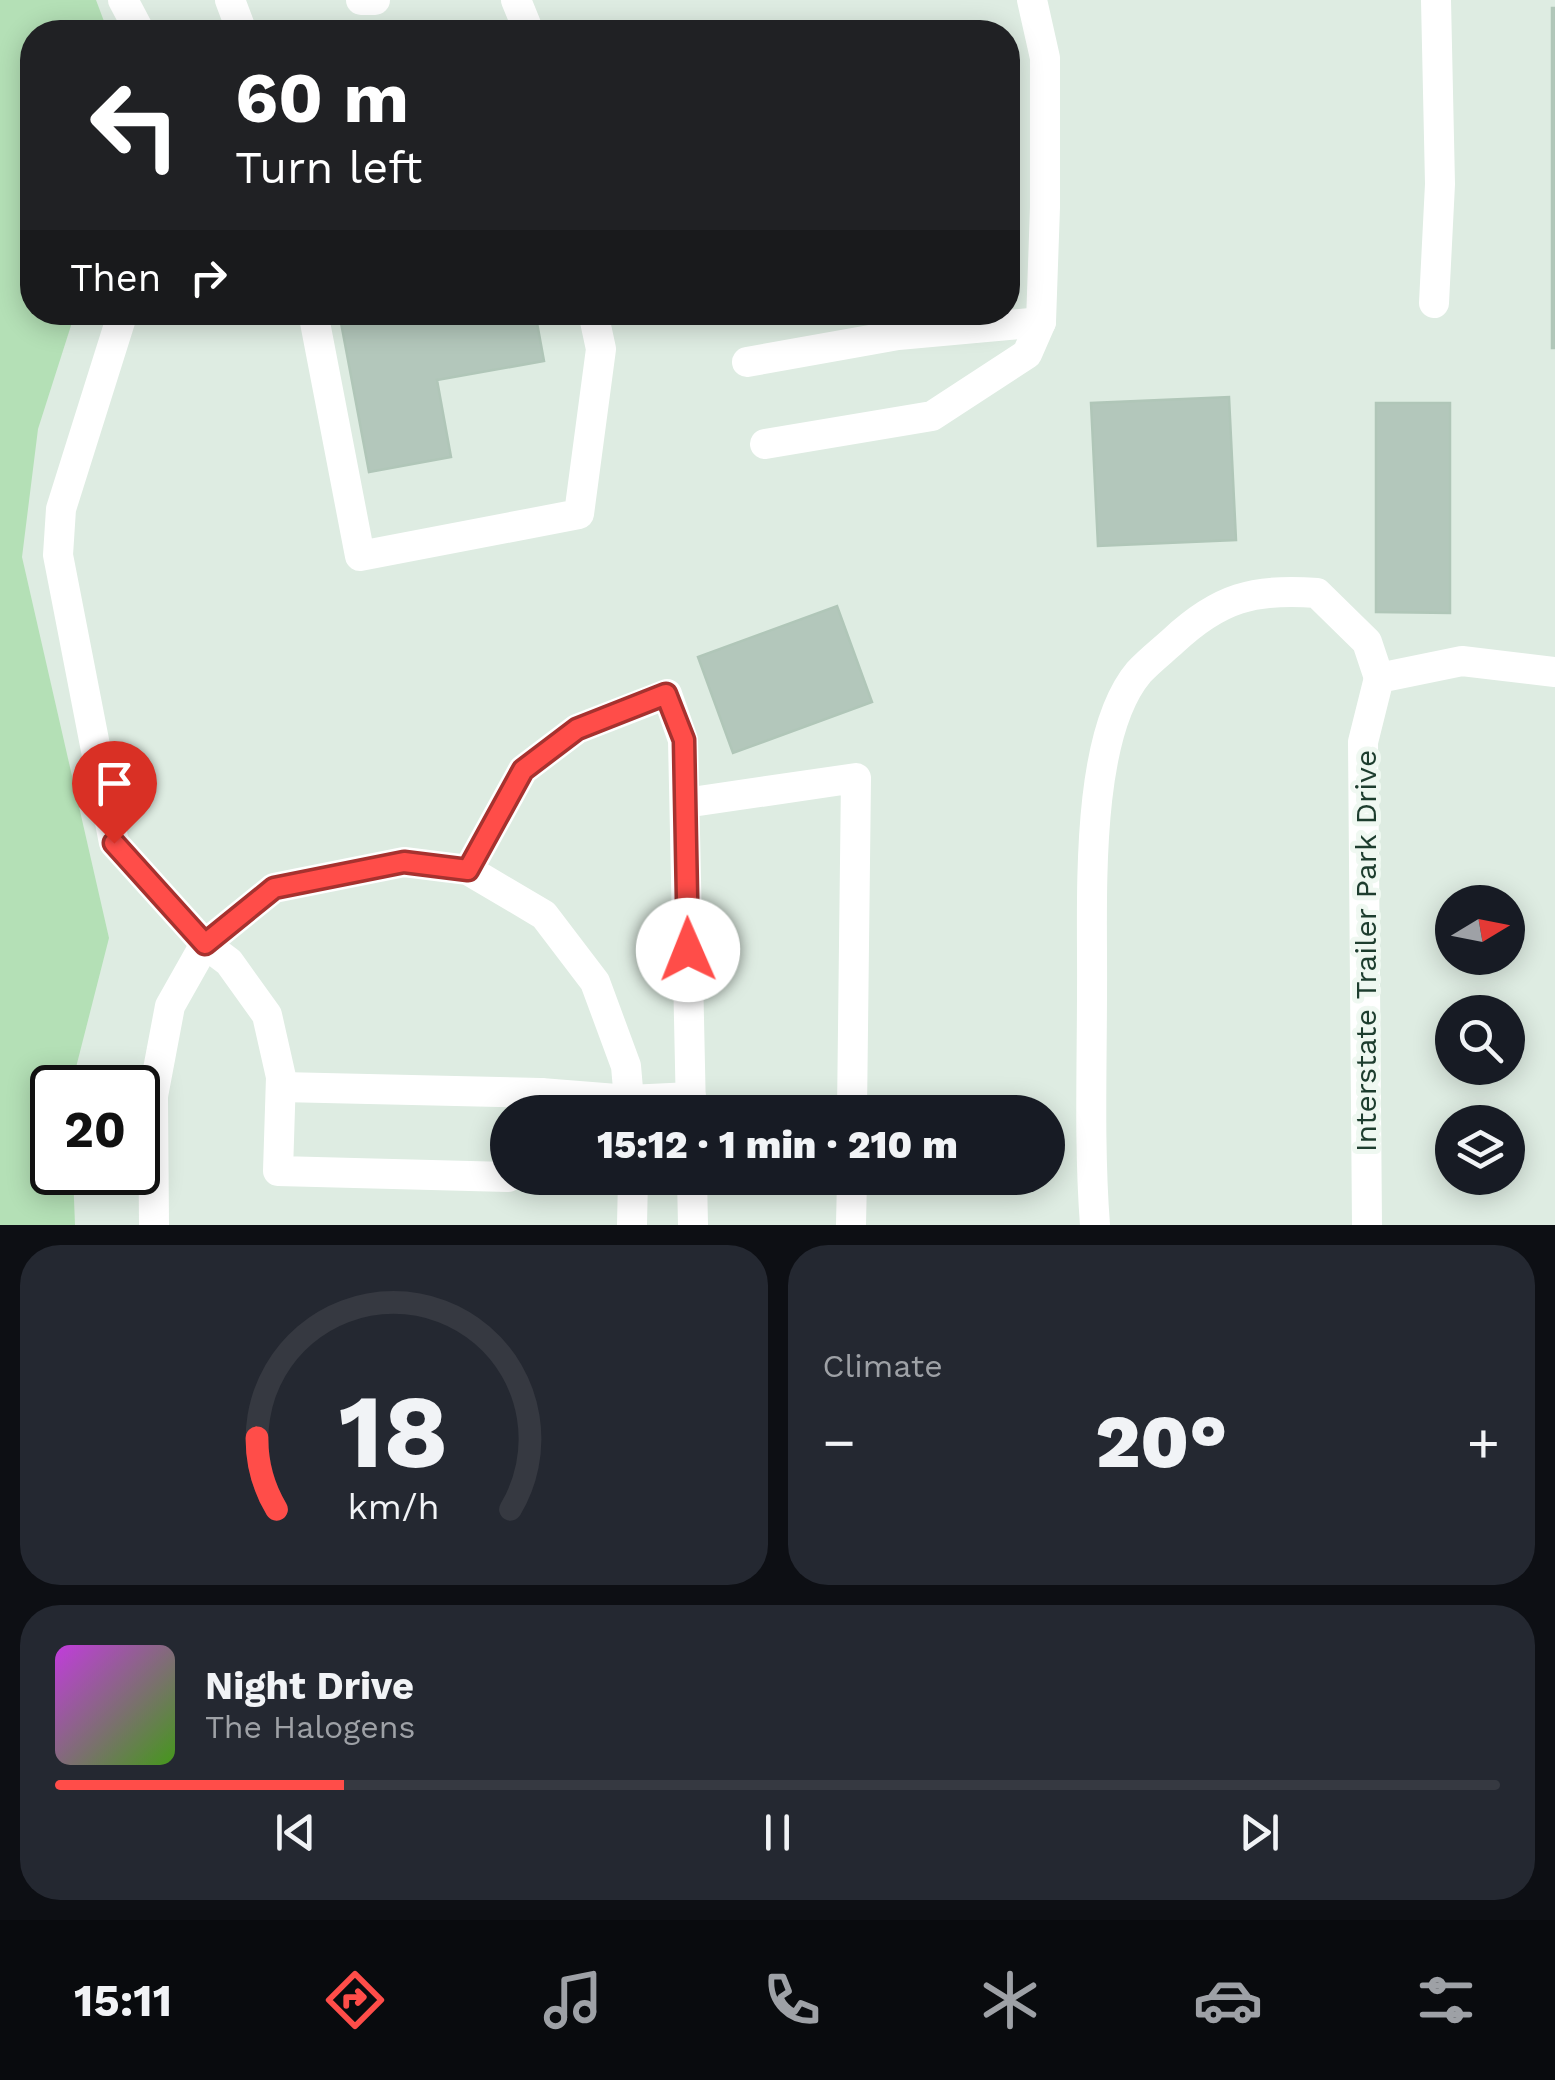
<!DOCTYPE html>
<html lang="en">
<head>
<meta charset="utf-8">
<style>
	body { margin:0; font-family:"Work Sans",sans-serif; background:#242831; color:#f1f3f6; height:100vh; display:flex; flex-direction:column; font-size:38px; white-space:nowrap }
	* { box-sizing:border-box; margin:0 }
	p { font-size:32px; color:#9ea1a6 }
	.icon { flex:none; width:55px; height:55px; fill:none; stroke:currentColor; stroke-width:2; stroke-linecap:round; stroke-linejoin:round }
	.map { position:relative; height:1225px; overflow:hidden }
	.sheet { display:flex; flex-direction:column; gap:20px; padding:20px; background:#0d0f14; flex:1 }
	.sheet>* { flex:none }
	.hud { position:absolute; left:20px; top:20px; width:1000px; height:305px; border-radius:40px; box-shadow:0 5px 25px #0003; background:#202124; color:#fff; overflow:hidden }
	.needle { width:65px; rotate:80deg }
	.controls { position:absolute; left:1435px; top:885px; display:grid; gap:20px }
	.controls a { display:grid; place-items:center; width:90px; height:90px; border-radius:50%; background:#171b24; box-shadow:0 5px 25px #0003; font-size:50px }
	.speed { position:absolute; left:30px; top:1065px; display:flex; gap:20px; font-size:50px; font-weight:700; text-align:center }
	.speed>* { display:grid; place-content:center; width:130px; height:130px; border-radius:50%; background:#171b24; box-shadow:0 5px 25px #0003; line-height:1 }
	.speed .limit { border:5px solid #111; border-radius:15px; background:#fff; color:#111 }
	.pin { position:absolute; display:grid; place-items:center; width:85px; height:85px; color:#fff; margin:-102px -42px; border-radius:50% 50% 50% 0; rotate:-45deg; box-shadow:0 0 10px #0007 }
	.pin .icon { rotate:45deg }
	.me { position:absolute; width:110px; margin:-55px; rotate:359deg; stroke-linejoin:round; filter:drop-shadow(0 0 8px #0008) }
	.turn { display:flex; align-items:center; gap:35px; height:210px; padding:0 50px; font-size:45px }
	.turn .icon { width:130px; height:130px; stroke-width:2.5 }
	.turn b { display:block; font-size:70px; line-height:85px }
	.then { display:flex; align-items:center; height:95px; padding:0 50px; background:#0003; gap:20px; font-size:38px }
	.big { font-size:75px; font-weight:800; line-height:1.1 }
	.sheet .tile { flex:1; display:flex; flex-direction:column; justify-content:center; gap:15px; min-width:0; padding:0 35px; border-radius:40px; background:#242831 }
	.sheet .dial { align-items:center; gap:0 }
	.dial svg { height:260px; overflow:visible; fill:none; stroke:#363941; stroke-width:7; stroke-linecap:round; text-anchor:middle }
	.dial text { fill:#f1f3f6; stroke:none }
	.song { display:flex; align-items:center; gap:30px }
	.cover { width:120px; height:120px; border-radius:15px; background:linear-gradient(135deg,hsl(290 70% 55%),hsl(100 70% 35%)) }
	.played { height:10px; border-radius:5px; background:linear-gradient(90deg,#ff4d49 20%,#363941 20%) }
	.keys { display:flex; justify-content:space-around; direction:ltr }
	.heat { display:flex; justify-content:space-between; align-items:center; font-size:55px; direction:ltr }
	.sheet .tiles { flex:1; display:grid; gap:20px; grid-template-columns:1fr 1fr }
	.tile:last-child { grid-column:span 2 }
	.trip { position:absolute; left:490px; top:1095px; width:575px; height:100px; border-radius:50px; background:#171b24; box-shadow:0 5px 25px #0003; font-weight:800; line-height:100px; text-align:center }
	.menu { display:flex; height:160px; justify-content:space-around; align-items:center; background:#090b0e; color:#9ea1a6 }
	.menu .icon { width:70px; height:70px }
	.menu .current { color:#ff4d49 }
	.menu b { font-size:45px; color:#f1f3f6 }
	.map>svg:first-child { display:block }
	.green { fill:#b4e0b6 }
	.building { fill:#b3c7bb; stroke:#b0c6b8; stroke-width:2.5 }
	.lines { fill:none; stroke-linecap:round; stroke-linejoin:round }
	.minor { stroke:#fff; stroke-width:30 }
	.route-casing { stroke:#a6322f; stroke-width:25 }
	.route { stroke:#ff4d49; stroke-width:18 }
	.labels { text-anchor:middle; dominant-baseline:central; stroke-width:10; stroke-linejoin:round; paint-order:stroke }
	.street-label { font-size:30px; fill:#1d3d2e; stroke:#eff8f1 }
</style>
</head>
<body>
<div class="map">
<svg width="1555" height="1225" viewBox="0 0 1555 1225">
	<rect width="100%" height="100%" fill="#deece2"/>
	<path class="green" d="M0 0H96L108 32H32V312L75 313 38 429 22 557 109 938 71 1087 52 1088V1172L73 1173 75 1225H0Z"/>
	<g class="building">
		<rect x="1552" y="8" width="3" height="340"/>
		<rect x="685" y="28" width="94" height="4"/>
		<path d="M339 312H535L544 361 437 380 451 457 369 472Z"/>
		<path d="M1229 397 1236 540 1098 546 1091 403Z"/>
		<path d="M1376 403H1450V613L1376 612Z"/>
		<path d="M837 606 872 702 733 753 698 657Z"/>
	</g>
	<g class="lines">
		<g class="minor">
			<path d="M123 0 140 32"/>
			<path d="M230 0 242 32"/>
			<path d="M361 0H375"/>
			<path d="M516 0 529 32"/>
			<path d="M1434 303 1440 184 1436 0"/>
			<path d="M123 312 61 509 58 555 114 843 205 944 229 962 267 1015 281 1077 278 1171 508 1177"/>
			<path d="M313 312 360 556 579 514 601 349 593 312"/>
			<path d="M747 362 898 335 1041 322"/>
			<path d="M765 444 932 416 1027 354 1041 322 1045 207V58L1032 0"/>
			<path d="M685 803 856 778 852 1112"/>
			<path d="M468 870 523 770 577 729 667 694 683 740 691 1112"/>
			<path d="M281 1087 541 1093"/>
			<path d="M537 1110 541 1093 629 1100 691 1097"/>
			<path d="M692 1178 693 1225"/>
			<path d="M154 1225 153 1096 170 1006 205 944 274 888 404 862 468 870 544 915 595 982 626 1066 630 1112"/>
			<path d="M632 1225 633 1178"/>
			<path d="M851 1225 852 1178"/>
			<path d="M1095 1225C1089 1147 1092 1068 1092 990 1093 906 1083 738 1139 672 1149 661 1162 651 1173 641 1219 598 1254 588 1317 593L1367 642 1379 678"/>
			<path d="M1367 1225 1363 742 1379 678 1462 661 1555 672"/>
		</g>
	</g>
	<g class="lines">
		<g class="route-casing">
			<path id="route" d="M114 843 205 944 274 888 404 862 468 870 523 770 577 729 666 694 684 740 688 950"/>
		</g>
		<use href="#route" class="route"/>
	</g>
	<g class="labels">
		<g class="street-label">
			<text transform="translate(1365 951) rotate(-90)">Interstate Trailer Park Drive</text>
		</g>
	</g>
</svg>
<div class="controls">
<a><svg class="needle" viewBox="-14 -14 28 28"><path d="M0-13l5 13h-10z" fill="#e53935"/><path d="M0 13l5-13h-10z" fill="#9ea1a6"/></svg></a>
<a><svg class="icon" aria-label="search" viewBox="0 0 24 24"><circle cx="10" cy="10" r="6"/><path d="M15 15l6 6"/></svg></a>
<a><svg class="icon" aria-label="layers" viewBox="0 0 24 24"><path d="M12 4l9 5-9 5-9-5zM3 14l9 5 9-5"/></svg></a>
</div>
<div class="speed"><div class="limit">20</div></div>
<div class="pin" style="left:114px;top:843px;background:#d93025"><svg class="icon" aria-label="arrive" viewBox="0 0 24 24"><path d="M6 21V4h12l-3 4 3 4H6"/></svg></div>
<svg class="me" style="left:688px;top:950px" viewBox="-20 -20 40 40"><circle r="19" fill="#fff"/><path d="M0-13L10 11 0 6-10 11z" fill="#ff4d49"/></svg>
<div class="trip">15:12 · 1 min · 210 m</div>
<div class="hud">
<div class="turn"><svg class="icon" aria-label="left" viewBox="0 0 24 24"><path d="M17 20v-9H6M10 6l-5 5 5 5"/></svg><div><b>60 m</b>Turn left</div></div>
<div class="then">Then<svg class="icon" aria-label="right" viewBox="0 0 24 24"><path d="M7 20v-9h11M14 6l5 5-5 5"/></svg></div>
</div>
</div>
<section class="sheet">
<div class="tiles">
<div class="tile dial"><svg viewBox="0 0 100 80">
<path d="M14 69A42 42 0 1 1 86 69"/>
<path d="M14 69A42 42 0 0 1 8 47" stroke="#ff4d49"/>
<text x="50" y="56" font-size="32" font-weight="700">18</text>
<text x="50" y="72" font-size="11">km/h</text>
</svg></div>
<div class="tile"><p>Climate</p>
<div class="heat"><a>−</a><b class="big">20°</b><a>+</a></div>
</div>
<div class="tile">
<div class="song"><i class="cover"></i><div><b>Night Drive</b><p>The Halogens</p></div></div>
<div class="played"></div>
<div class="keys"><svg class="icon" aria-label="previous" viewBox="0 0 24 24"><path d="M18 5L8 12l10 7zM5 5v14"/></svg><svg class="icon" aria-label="pause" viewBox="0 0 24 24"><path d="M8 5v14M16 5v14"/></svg><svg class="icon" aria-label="next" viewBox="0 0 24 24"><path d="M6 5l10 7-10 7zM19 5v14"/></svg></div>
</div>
</div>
</section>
<nav class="menu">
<b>15:11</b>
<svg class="icon current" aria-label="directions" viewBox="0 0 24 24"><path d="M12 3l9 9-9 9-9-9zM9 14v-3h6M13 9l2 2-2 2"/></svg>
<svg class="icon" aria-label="music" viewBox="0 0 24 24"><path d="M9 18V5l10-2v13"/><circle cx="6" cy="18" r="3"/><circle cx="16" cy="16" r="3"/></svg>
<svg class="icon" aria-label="phone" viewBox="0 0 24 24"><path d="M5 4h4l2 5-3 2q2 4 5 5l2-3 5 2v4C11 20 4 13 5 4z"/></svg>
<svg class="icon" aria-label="climate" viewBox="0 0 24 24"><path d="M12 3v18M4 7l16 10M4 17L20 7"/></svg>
<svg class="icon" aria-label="car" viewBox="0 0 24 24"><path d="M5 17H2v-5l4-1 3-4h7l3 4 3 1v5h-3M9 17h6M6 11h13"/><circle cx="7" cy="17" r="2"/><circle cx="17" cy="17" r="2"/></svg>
<svg class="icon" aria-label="filters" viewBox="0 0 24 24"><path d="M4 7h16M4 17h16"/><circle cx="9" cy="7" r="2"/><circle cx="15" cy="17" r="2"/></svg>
</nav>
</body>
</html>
